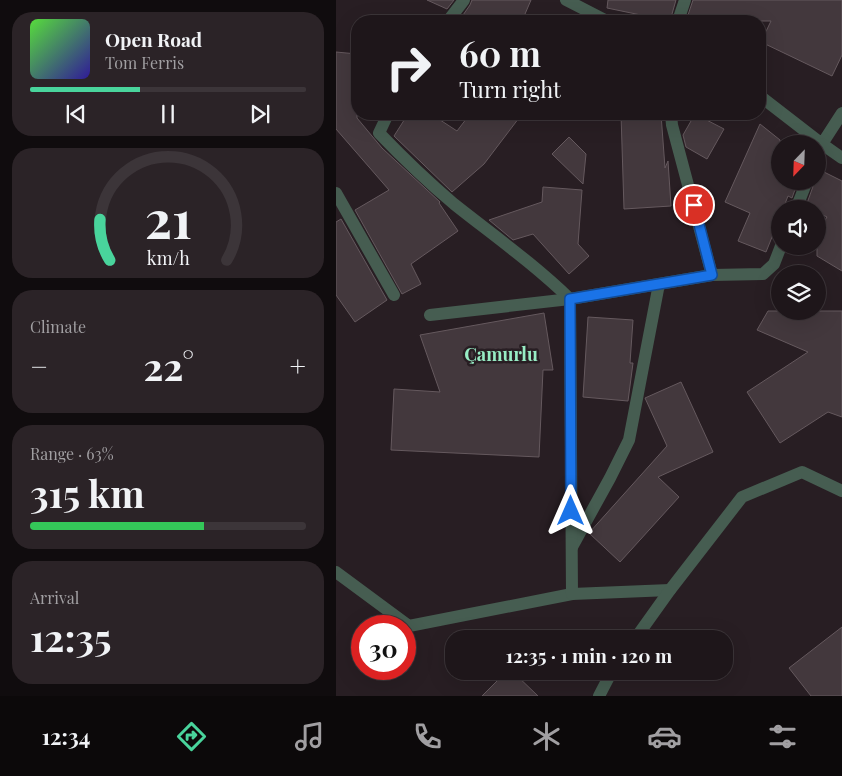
<!DOCTYPE html>
<html lang="en">
<head>
<meta charset="utf-8">
<style>
	body { margin:0; font-family:"Playfair Display",serif; background:#2b2327; color:#f1f3f6; height:100vh; display:flex; flex-direction:column; font-size:19px; white-space:nowrap }
	* { box-sizing:border-box; margin:0 }
	p { font-size:16px; color:#a19fa2 }
	.icon { flex:none; width:28px; height:28px; fill:none; stroke:currentColor; stroke-width:2; stroke-linecap:round; stroke-linejoin:round }
	.map { position:relative; flex:1; overflow:hidden }
	.details { display:flex; flex-direction:column; gap:12px; padding:12px; background:#100c0e; width:336px }
	.details>* { flex:none }
	.hud { position:absolute; left:15px; top:15px; width:415px; height:105px; border-radius:20px; box-shadow:0 5px 20px #0002,0 0 0 1px #3c3539; background:#1e161a; color:#f1f3f6; overflow:hidden }
	.needle { width:32px; rotate:203deg }
	.tools { position:absolute; left:435px; top:135px; display:grid; gap:10px }
	.tools a { display:grid; place-items:center; width:55px; height:55px; border-radius:50%; background:#1e161a; box-shadow:0 5px 20px #0002,0 0 0 1px #3c3539; font-size:25px }
	.speed { position:absolute; left:15px; top:615px; display:flex; gap:10px; font-size:25px; font-weight:700; text-align:center }
	.speed>* { display:grid; place-content:center; width:65px; height:65px; border-radius:50%; background:#1e161a; box-shadow:0 5px 20px #0002,0 0 0 1px #3c3539; line-height:1 }
	.speed .limit { border:8px solid #d22; background:#fff; color:#111 }
	.pin { position:absolute; display:grid; place-items:center; width:42px; height:42px; color:#fff; margin:-21px; border:2px solid #fff; border-radius:50%; box-shadow:0 1px 5px #0007 }
	.me { position:absolute; width:55px; margin:-28px; rotate:0deg; stroke-linejoin:round; filter:drop-shadow(0 0 4px #0008) }
	.turn { display:flex; align-items:center; gap:18px; height:105px; padding:0 25px; font-size:22px }
	.turn .icon { width:65px; height:65px; stroke-width:2.5 }
	.turn b { display:block; font-size:35px; line-height:42px }
	.big { font-size:38px; font-weight:700; line-height:1.1 }
	.details .tile { flex:1; display:flex; flex-direction:column; justify-content:center; gap:8px; min-width:0; padding:0 18px; border-radius:20px; background:#2b2327 }
	.details .dial { align-items:center; gap:0 }
	.dial svg { height:130px; overflow:visible; fill:none; stroke:#3c3539; stroke-width:7; stroke-linecap:round; text-anchor:middle }
	.dial text { fill:#f1f3f6; stroke:none }
	.song { display:flex; align-items:center; gap:15px }
	.cover { width:60px; height:60px; border-radius:8px; background:linear-gradient(135deg,hsl(110 70% 55%),hsl(250 70% 35%)) }
	.played { height:5px; border-radius:2px; background:linear-gradient(90deg,#49d49c 40%,#3c3539 40%) }
	.keys { display:flex; justify-content:space-around; direction:ltr }
	.heat { display:flex; justify-content:space-between; align-items:center; font-size:28px; direction:ltr }
	.charge { height:8px; border-radius:4px; background:linear-gradient(90deg,#34c759 63%,#3c3539 0) }
	.trip { position:absolute; left:109px; top:630px; width:288px; height:50px; border-radius:20px; background:#1e161a; box-shadow:0 5px 20px #0002,0 0 0 1px #3c3539; font-weight:700; line-height:50px; text-align:center }
	.dock { display:flex; height:80px; justify-content:space-around; align-items:center; background:#0c090a; color:#a19fa2 }
	.dock .icon { width:35px; height:35px }
	.dock .active { color:#49d49c }
	.dock b { font-size:22px; color:#f1f3f6 }
	main { display:flex; flex:1; min-height:0 }
	.map>svg:first-child { display:block }
	.building { fill:#43383d; stroke:#65595e }
	.lines { fill:none; stroke-linecap:round; stroke-linejoin:round }
	.minor { stroke:#465d51; stroke-width:12 }
	.route-casing { stroke:#114b97; stroke-width:12 }
	.route { stroke:#1a73e8; stroke-width:9 }
	.labels { text-anchor:middle; dominant-baseline:central; stroke-width:5; stroke-linejoin:round; paint-order:stroke }
	.district-label { font-size:18px; font-weight:bold; fill:#97ecc4; stroke:#281e23 }
</style>
</head>
<body>
<main>
<section class="details">
<div class="tile">
<div class="song"><i class="cover"></i><div><b>Open Road</b><p>Tom Ferris</p></div></div>
<div class="played"></div>
<div class="keys"><svg class="icon" aria-label="previous" viewBox="0 0 24 24"><path d="M18 5L8 12l10 7zM5 5v14"/></svg><svg class="icon" aria-label="pause" viewBox="0 0 24 24"><path d="M8 5v14M16 5v14"/></svg><svg class="icon" aria-label="next" viewBox="0 0 24 24"><path d="M6 5l10 7-10 7zM19 5v14"/></svg></div>
</div>
<div class="tile dial"><svg viewBox="0 0 100 80">
<path d="M14 69A42 42 0 1 1 86 69"/>
<path d="M14 69A42 42 0 0 1 8 44" stroke="#49d49c"/>
<text x="50" y="56" font-size="32" font-weight="700">21</text>
<text x="50" y="72" font-size="11">km/h</text>
</svg></div>
<div class="tile"><p>Climate</p>
<div class="heat"><a>−</a><b class="big">22°</b><a>+</a></div>
</div>
<div class="tile"><p>Range · 63%</p><b class="big">315 km</b><div class="charge"></div></div>
<div class="tile"><p>Arrival</p><b class="big">12:35</b></div>
</section>
<div class="map">
<svg width="506" height="696" viewBox="0 0 506 696">
	<rect width="100%" height="100%" fill="#281e23"/>
	<g class="building">
		<path d="M91 0H118L111 9Z"/>
		<path d="M136 0H195L186 21H142L127 15 134 5Z"/>
		<path d="M272 0H340L334 21 271 8Z"/>
		<path d="M357 0H506V55L496 76 425 42 435 21H350Z"/>
		<path d="M0 52 21 54V118L46 148 104 202 103 203 122 231 75 264 85 284 66 294 19 210 53 190 0 129Z"/>
		<path d="M72 114H95L121 131 134 114H186L148 164 116 192 58 136Z"/>
		<path d="M285 114H325L329 168 332 161 335 206 288 209Z"/>
		<path d="M359 114 388 129 371 159 350 147 347 135Z"/>
		<path d="M424 124 444 140V181H462L456 198 452 196 447 209H444V217L430 252 402 241 414 213 389 202Z"/>
		<path d="M233 137 250 154 247 184 216 154Z"/>
		<path d="M482 169 506 181V271L481 256V232L491 217 481 212V209H475L470 206 479 181H481Z"/>
		<path d="M207 187 246 190 242 244 253 256 233 274 197 234 177 240 153 220 206 202Z"/>
		<path d="M5 219 51 300 19 322 0 295V222Z"/>
		<path d="M432 311H506V417L492 412 444 443 411 392 472 352 421 330Z"/>
		<path d="M208 313 217 370H207L203 457 55 450 58 389 104 392 84 335Z"/>
		<path d="M252 317 297 320 294 363H297L292 401 247 397Z"/>
		<path d="M345 382 377 452 322 477 343 497 284 562 253 533 331 446 309 398Z"/>
		<path d="M506 627V696H475L453 668Z"/>
		<path d="M171 671H176L202 696H146Z"/>
	</g>
	<g class="lines">
		<g class="minor">
			<path d="M230 0 271 21"/>
			<path d="M112 21 128 0"/>
			<path d="M342 21 349 0"/>
			<path d="M424 96 486 144 506 113"/>
			<path d="M52 114 43 133C67 158 92 182 118 204 157 235 198 264 234 299"/>
			<path d="M335 114 336 125 376 275"/>
			<path d="M481 157 486 144 506 158"/>
			<path d="M0 193 58 295"/>
			<path d="M460 209 471 181"/>
			<path d="M94 315 234 299"/>
			<path d="M236 547 274 478 293 440 323 284"/>
			<path d="M0 572 73 626 236 594"/>
			<path d="M334 590 236 594 234 299 376 275 427 274 438 264 445 246"/>
			<path d="M299 639 334 590 406 497 466 472 506 491"/>
			<path d="M263 696 276 671"/>
		</g>
	</g>
	<g class="lines">
		<g class="route-casing">
			<path id="route" d="M235 511 234 299 376 275 358 205"/>
		</g>
		<use href="#route" class="route"/>
	</g>
	<g class="labels">
		<g class="district-label">
			<text x="165" y="354">Çamurlu</text>
		</g>
	</g>
</svg>
<div class="tools">
<a><svg class="needle" viewBox="-14 -14 28 28"><path d="M0-13l5 13h-10z" fill="#e53935"/><path d="M0 13l5-13h-10z" fill="#a19fa2"/></svg></a>
<a><svg class="icon" aria-label="sound" viewBox="0 0 24 24"><path d="M4 9h4l5-4v14l-5-4H4zM17 9q2 3 0 6"/></svg></a>
<a><svg class="icon" aria-label="layers" viewBox="0 0 24 24"><path d="M12 4l9 5-9 5-9-5zM3 14l9 5 9-5"/></svg></a>
</div>
<div class="speed"><div class="limit">30</div></div>
<div class="pin" style="left:358px;top:205px;background:#d93025"><svg class="icon" aria-label="arrive" viewBox="0 0 24 24"><path d="M6 21V4h12l-3 4 3 4H6"/></svg></div>
<svg class="me" style="left:235px;top:511px" viewBox="-20 -20 40 40"><path d="M0-17L14 15 0 8-14 15z" fill="#1a73e8" stroke="#fff" stroke-width="4"/></svg>
<div class="trip">12:35 · 1 min · 120 m</div>
<div class="hud">
<div class="turn"><svg class="icon" aria-label="right" viewBox="0 0 24 24"><path d="M7 20v-9h11M14 6l5 5-5 5"/></svg><div><b>60 m</b>Turn right</div></div>
</div>
</div>
</main>
<nav class="dock">
<b>12:34</b>
<svg class="icon active" aria-label="directions" viewBox="0 0 24 24"><path d="M12 3l9 9-9 9-9-9zM9 14v-3h6M13 9l2 2-2 2"/></svg>
<svg class="icon" aria-label="music" viewBox="0 0 24 24"><path d="M9 18V5l10-2v13"/><circle cx="6" cy="18" r="3"/><circle cx="16" cy="16" r="3"/></svg>
<svg class="icon" aria-label="phone" viewBox="0 0 24 24"><path d="M5 4h4l2 5-3 2q2 4 5 5l2-3 5 2v4C11 20 4 13 5 4z"/></svg>
<svg class="icon" aria-label="climate" viewBox="0 0 24 24"><path d="M12 3v18M4 7l16 10M4 17L20 7"/></svg>
<svg class="icon" aria-label="car" viewBox="0 0 24 24"><path d="M5 17H2v-5l4-1 3-4h7l3 4 3 1v5h-3M9 17h6M6 11h13"/><circle cx="7" cy="17" r="2"/><circle cx="17" cy="17" r="2"/></svg>
<svg class="icon" aria-label="filters" viewBox="0 0 24 24"><path d="M4 7h16M4 17h16"/><circle cx="9" cy="7" r="2"/><circle cx="15" cy="17" r="2"/></svg>
</nav>
</body>
</html>
